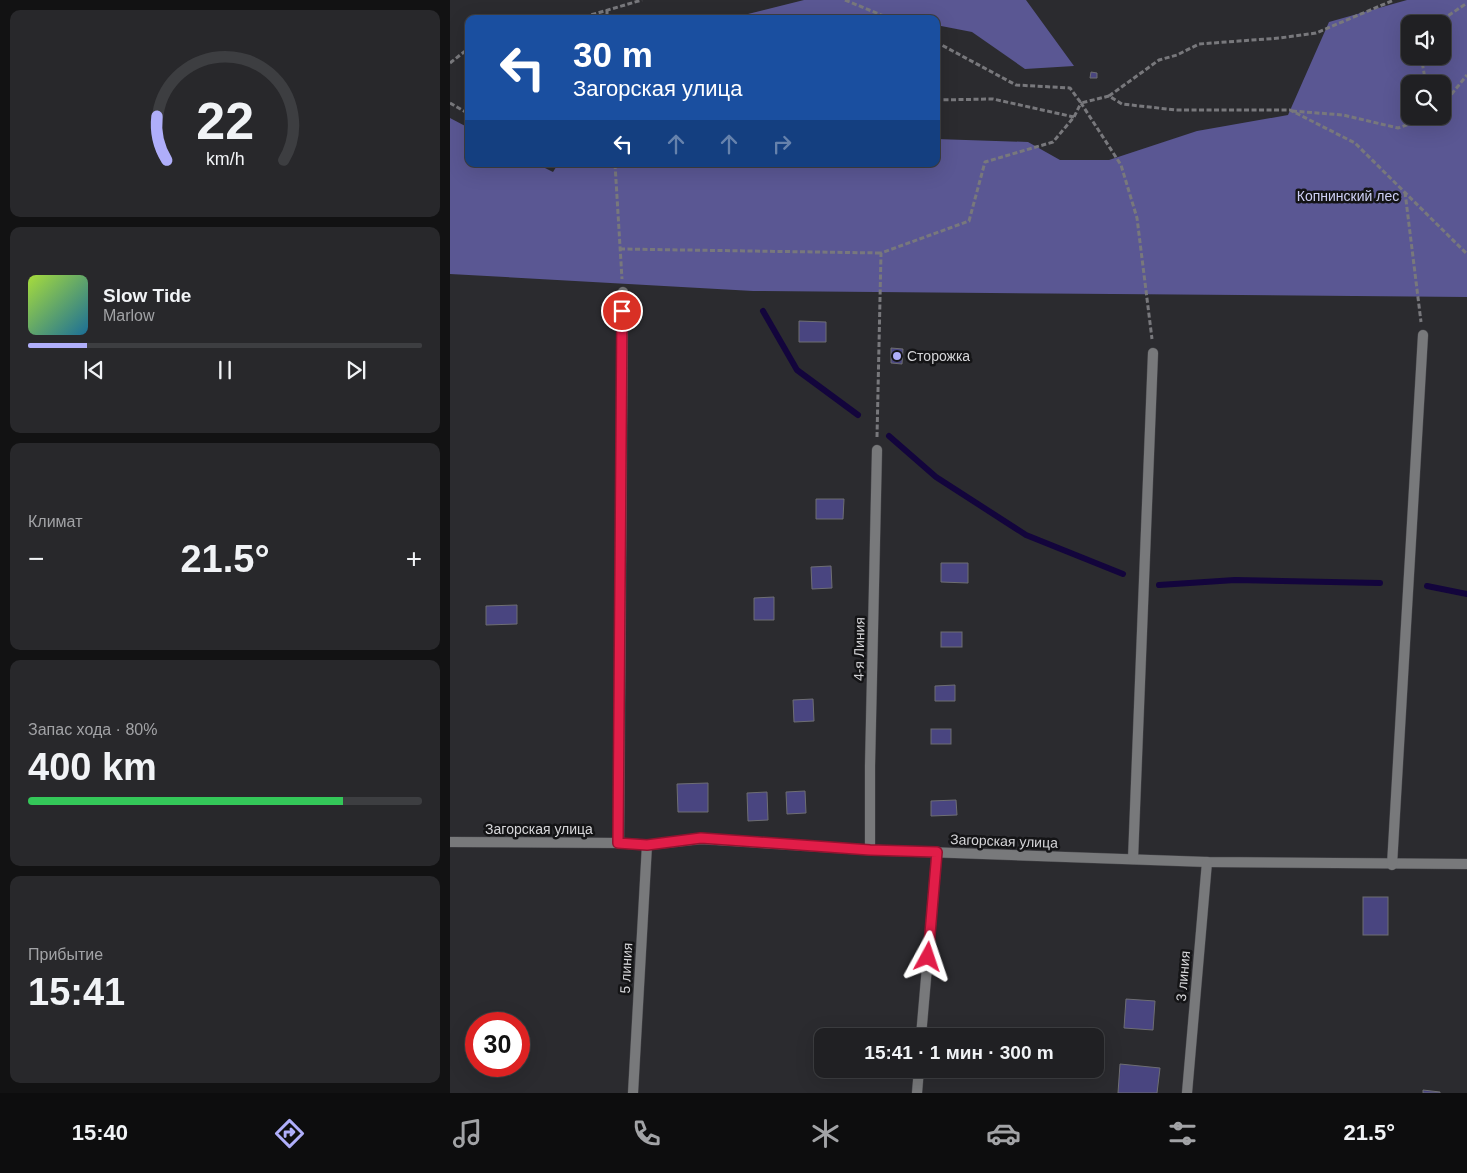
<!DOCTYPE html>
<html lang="ru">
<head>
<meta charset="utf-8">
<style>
	body { margin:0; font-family:Helvetica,sans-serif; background:#28282b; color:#f1f3f6; height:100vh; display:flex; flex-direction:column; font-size:19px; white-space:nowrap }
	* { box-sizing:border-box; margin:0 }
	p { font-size:16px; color:#a2a3a6 }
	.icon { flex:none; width:28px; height:28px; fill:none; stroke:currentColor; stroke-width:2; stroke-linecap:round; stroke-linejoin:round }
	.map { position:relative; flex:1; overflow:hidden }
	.side { display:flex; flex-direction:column; gap:10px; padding:10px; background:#121213; width:450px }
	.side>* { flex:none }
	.hud { position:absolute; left:15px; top:15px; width:475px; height:152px; border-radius:10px; box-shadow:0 5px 20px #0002,0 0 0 1px #3d3e41; background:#1a4fa0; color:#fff; overflow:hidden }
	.fabs { position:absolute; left:951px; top:15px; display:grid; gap:10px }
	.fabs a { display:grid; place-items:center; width:50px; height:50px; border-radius:10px; background:#202023; box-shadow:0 5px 20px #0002,0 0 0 1px #3d3e41; font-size:25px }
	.speed { position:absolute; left:15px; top:1012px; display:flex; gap:10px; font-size:25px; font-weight:700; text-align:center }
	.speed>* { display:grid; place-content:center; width:65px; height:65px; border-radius:50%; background:#202023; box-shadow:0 5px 20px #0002,0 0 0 1px #3d3e41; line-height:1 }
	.speed .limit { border:8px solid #d22; background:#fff; color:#111 }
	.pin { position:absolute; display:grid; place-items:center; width:42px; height:42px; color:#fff; margin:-21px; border:2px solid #fff; border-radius:50%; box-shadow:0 1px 5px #0007 }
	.me { position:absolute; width:55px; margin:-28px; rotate:5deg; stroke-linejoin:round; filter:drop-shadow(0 0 4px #0008) }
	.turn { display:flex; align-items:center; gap:18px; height:105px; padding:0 25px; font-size:22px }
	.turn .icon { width:65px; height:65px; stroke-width:2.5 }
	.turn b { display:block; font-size:35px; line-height:42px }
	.lanes { display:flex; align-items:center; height:48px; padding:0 25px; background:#0003; justify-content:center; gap:25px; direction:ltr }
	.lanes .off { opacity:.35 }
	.big { font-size:38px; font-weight:800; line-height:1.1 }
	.side .widget { flex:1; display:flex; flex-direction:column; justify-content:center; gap:8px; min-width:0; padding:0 18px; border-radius:10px; background:#28282b }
	.side .dial { align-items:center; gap:0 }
	.dial svg { height:130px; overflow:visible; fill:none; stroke:#3d3e41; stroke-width:7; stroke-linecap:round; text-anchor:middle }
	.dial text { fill:#f1f3f6; stroke:none }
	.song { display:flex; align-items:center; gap:15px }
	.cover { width:60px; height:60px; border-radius:8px; background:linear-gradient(135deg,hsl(80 70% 55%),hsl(200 70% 35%)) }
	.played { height:5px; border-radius:2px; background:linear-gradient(90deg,#afaefa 15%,#3d3e41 15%) }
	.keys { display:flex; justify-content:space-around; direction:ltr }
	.heat { display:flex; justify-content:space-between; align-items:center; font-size:28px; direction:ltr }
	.charge { height:8px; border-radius:4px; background:linear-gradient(90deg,#34c759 80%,#3d3e41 0) }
	.trip { position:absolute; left:364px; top:1028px; width:290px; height:50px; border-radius:10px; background:#202023; box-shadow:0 5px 20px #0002,0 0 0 1px #3d3e41; font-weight:800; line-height:50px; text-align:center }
	.tab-bar { display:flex; height:80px; justify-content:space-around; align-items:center; background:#0d0d0e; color:#a2a3a6 }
	.tab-bar .icon { width:35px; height:35px }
	.tab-bar .on { color:#afaefa }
	.tab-bar b { font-size:22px; color:#f1f3f6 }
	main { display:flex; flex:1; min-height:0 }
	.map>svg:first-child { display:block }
	.forest { fill:#5a5793; fill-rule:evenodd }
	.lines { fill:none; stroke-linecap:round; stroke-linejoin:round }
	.stream { stroke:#13053c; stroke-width:6 }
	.building { fill:#494580; stroke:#6e6e73 }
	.street-casing { stroke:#46464a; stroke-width:11 }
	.path { stroke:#78787c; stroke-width:3; stroke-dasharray:5 2.5; stroke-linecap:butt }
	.street { stroke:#78797b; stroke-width:10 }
	.route-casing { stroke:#92132f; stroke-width:12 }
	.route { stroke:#e11d48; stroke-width:9 }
	.poi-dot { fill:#afaefa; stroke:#141416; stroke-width:2 }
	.labels { text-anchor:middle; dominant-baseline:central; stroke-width:5; stroke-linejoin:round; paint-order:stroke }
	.park-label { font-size:14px; fill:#cfd0f5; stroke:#141416 }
	.poi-label { font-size:14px; fill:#d6d6d9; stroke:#141416; text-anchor:start }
	.street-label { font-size:14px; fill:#d6d6d9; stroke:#141416 }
</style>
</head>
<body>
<main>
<section class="side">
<div class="widget dial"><svg viewBox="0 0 100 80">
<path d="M14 69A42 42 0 1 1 86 69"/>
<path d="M14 69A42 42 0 0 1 8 42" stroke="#afaefa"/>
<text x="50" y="56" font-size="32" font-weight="700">22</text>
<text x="50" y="72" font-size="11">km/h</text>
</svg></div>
<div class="widget">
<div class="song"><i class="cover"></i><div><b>Slow Tide</b><p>Marlow</p></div></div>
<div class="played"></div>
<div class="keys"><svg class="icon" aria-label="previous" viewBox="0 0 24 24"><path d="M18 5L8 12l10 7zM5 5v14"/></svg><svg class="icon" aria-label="pause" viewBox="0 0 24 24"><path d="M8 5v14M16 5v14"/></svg><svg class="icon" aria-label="next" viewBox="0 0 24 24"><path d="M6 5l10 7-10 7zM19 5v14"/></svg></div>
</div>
<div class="widget"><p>Климат</p>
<div class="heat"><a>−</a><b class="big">21.5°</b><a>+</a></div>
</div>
<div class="widget"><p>Запас хода · 80%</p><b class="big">400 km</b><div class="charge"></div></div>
<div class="widget"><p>Прибытие</p><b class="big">15:41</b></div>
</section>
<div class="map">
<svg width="1017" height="1093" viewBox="0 0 1017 1093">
	<rect width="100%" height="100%" fill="#2b2b2f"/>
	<g class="forest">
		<path d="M354 0H576L624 66 575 69 522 32 486 25V19H278Z"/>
		<path d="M957 0H1017V297L303 291 0 274V118L19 128V164H87L103 172 108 164H486V139L578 142 610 160H659L747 131 838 115 879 22ZM960 24H992V56H960ZM960 84H992V116H960Z"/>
	</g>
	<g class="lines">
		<g class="stream">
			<path d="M313 311 347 370 408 415"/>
			<path d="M439 436 486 477 576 535 673 574"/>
			<path d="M709 585 785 580 930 583"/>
			<path d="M977 586 1017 594"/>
		</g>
	</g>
	<g class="building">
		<path d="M641 72 647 73V78H640Z"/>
		<path d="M349 321 376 322V342H349Z"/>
		<path d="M441 348 453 349 452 364 441 363Z"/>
		<path d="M366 499H394L393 519H366Z"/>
		<path d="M491 563H518V583L491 582Z"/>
		<path d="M381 566 382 588 362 589 361 567Z"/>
		<path d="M324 597V620H304V598Z"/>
		<path d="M67 605V624L36 625V606Z"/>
		<rect x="491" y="632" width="21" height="15"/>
		<path d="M505 685V701H485V686Z"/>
		<path d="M363 699 364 721 344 722 343 700Z"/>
		<rect x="481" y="729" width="20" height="15"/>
		<path d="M258 783V812H228L227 784Z"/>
		<path d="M355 791 356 813 337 814 336 792Z"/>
		<path d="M317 792 318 820 298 821 297 793Z"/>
		<path d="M506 800 507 815 481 816V801Z"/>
		<rect x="913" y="897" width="25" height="38"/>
		<path d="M676 999 705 1001 703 1030 674 1028Z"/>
		<path d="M670 1064 710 1068 707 1093H668Z"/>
		<path d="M500 1069H525L524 1077 500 1074Z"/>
		<path d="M973 1090 990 1092V1093H973Z"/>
	</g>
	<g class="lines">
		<g class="street-casing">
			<g id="street">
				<path d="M0 842 169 843 197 845 251 839 420 850 757 862 1017 864"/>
				<path d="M169 843 173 292"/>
				<path d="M420 850V766L427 450"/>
				<path d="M683 859 703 353"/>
				<path d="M942 865 973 335"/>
				<path d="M471 1036 487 852"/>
				<path d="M183 1093 197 845"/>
				<path d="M467 1093 469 1069"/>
				<path d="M737 1093 757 862"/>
			</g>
		</g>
		<g class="path">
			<path d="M395 0 441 19"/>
			<path d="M157 10V19"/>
			<path d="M127 19 192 0"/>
			<path d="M986 24 1017 3"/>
			<path d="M486 42 566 85 620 88 631 103 659 96 672 104 726 110H840L905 143 1017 254"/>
			<path d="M971 56 976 84"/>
			<path d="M0 63 14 52 19 50"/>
			<path d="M659 96 709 60 727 55 749 44 830 38 866 33 944 0"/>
			<path d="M486 100 543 99 624 117"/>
			<path d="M0 103 19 114"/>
			<path d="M992 106 1017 75"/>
			<path d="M842 111 893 115 948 128 983 116"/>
			<path d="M165 164 172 279"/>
			<path d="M955 192 971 322"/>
			<path d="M170 249 431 253"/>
			<path d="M427 437 431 253 519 221 535 162 603 142 624 117 631 103 671 165 687 218 702 339"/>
		</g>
		<use href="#street" class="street"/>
	</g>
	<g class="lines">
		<g class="route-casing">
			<path id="route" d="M172 311 168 843 197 845 251 838 420 850 487 852 478 957"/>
		</g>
		<use href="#route" class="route"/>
	</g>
	<circle class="poi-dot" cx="447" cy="356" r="5"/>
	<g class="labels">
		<g class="park-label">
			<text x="898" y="196">Копнинский лес</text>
		</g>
		<g class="poi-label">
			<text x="457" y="356">Сторожка</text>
		</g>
		<g class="street-label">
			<text transform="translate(409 649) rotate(-89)">4-я Линия</text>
			<text x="89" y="829">Загорская улица</text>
			<text transform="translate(554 841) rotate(2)">Загорская улица</text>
			<text transform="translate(176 968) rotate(-87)">5 линия</text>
			<text transform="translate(733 976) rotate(-85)">3 линия</text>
		</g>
	</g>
</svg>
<div class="fabs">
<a><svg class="icon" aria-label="sound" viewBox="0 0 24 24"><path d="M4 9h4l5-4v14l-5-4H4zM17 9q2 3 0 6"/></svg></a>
<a><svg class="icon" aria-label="search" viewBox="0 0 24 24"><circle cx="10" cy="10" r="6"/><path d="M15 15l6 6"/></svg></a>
</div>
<div class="speed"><div class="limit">30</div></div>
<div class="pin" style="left:172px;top:311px;background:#d93025"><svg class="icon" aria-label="arrive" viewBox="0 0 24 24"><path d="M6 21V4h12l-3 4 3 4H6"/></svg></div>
<svg class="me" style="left:478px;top:957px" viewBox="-20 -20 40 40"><path d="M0-17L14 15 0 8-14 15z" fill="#e11d48" stroke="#fff" stroke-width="4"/></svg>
<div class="trip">15:41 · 1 мин · 300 m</div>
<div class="hud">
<div class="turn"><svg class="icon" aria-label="left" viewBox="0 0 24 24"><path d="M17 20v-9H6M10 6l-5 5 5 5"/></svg><div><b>30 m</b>Загорская улица</div></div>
<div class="lanes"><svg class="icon" aria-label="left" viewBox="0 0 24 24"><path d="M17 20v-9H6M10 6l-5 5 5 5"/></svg><svg class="icon off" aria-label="ahead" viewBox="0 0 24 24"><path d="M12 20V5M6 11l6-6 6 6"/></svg><svg class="icon off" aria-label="ahead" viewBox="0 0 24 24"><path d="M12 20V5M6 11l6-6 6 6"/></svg><svg class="icon off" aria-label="right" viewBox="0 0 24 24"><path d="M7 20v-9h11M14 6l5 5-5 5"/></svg></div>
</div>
</div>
</main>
<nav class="tab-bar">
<b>15:40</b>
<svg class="icon on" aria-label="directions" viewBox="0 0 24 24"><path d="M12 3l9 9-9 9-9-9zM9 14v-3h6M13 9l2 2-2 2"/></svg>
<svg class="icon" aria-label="music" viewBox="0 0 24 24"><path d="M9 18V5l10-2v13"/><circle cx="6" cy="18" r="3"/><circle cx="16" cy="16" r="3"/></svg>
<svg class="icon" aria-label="phone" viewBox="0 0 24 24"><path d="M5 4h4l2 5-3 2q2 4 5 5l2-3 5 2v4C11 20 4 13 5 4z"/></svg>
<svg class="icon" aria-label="climate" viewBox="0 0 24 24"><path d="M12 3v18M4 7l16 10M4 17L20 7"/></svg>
<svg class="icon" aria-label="car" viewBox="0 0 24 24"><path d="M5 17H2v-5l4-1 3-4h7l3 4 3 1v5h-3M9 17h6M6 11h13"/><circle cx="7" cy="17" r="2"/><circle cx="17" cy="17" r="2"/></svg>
<svg class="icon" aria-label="filters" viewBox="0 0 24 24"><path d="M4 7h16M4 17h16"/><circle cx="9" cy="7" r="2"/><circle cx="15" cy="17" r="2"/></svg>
<b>21.5°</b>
</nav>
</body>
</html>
